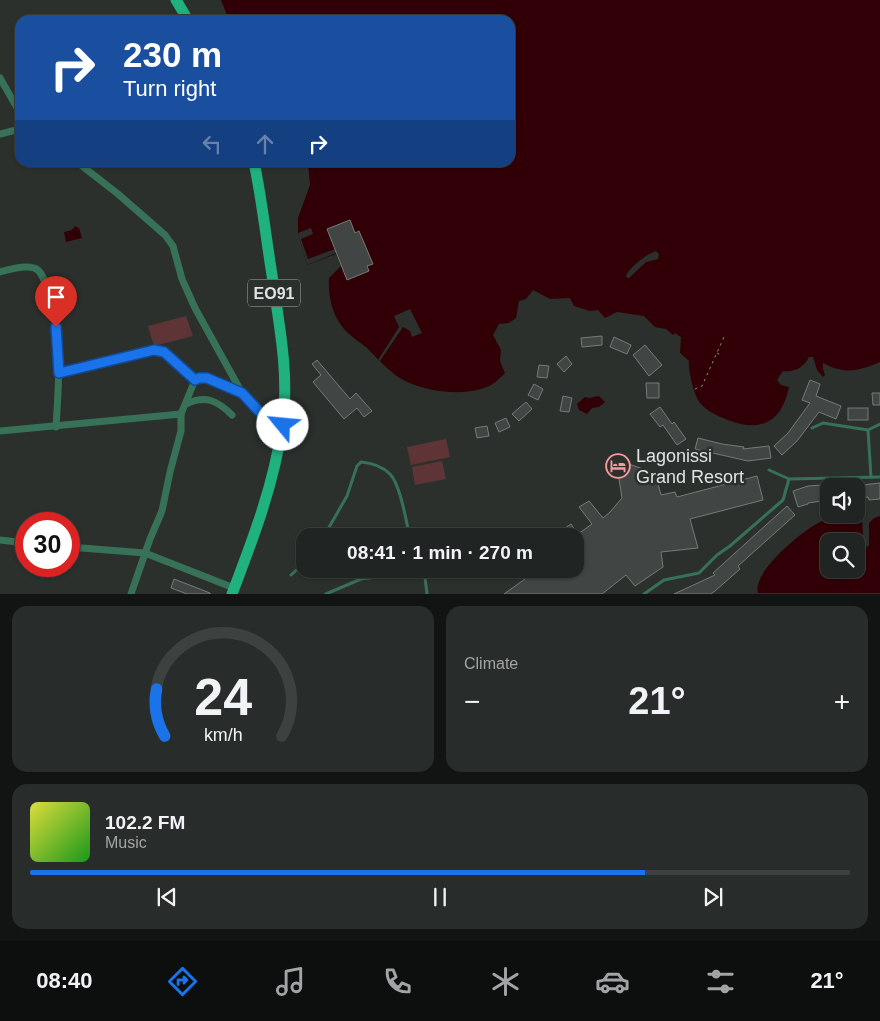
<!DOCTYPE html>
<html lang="en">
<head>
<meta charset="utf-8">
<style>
	body { margin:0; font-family:Arial,sans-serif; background:#282c2a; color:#f1f3f6; height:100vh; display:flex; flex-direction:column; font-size:19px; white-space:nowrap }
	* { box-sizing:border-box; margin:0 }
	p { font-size:16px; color:#a2a4a5 }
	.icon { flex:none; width:28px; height:28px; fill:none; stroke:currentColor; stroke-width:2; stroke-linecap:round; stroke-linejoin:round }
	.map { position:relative; height:594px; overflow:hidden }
	.drawer { display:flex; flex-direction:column; gap:12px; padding:12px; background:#121413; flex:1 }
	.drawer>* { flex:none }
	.top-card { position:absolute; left:15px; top:15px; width:500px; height:152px; border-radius:15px; box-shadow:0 1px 4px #0004,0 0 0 1px #3d4140; background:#1a4fa0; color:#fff; overflow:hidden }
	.controls { position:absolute; left:820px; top:478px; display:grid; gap:10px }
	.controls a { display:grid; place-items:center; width:45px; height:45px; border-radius:10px; background:#202422; box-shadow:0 1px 4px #0004,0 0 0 1px #3d4140; font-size:25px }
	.speed { position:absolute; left:15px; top:512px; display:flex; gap:10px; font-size:25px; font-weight:700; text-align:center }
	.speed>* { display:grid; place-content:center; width:65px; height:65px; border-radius:50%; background:#202422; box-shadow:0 1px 4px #0004,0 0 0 1px #3d4140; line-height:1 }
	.speed .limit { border:8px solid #d22; background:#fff; color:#111 }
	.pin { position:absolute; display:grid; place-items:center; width:42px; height:42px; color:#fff; margin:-51px -21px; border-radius:50% 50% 50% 0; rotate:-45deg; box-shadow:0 0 5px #0007 }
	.pin .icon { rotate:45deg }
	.me { position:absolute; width:55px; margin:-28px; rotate:298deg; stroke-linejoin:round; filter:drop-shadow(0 0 4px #0008) }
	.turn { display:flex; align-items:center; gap:18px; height:105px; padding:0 25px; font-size:22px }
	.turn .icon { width:65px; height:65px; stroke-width:2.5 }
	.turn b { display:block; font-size:35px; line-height:42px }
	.lanes { display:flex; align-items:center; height:48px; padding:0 25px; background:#0003; justify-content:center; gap:25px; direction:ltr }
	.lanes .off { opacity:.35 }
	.big { font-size:38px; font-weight:600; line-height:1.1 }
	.drawer .card { flex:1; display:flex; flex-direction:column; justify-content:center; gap:8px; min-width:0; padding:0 18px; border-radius:15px; background:#282c2a }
	.drawer .dial { align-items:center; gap:0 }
	.dial svg { height:130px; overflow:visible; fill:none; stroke:#3d4140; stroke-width:7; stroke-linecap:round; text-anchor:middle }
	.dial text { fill:#f1f3f6; stroke:none }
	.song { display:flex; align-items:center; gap:15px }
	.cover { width:60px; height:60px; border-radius:8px; background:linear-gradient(135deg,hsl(60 70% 55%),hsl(120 70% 35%)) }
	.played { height:5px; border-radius:2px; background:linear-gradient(90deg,#1a73e8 75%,#3d4140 75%) }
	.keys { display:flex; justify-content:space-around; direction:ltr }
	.heat { display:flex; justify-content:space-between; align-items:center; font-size:28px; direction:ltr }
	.drawer .tiles { flex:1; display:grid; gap:12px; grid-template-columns:1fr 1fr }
	.card:last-child { grid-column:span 2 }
	.trip { position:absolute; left:296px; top:528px; width:288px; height:50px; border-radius:15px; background:#202422; box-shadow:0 1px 4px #0004,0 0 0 1px #3d4140; font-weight:600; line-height:50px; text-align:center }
	.tabs { display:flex; height:80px; justify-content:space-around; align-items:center; background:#0d0e0e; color:#a2a4a5 }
	.tabs .icon { width:35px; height:35px }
	.tabs .current { color:#1a73e8 }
	.tabs b { font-size:22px; color:#f1f3f6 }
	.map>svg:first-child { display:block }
	.green { fill:#5f3437 }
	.water { fill:#300006; fill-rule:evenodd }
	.pier { fill:#2b302d }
	.building { fill:#414644; stroke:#757b78 }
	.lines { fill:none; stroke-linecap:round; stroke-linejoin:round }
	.path { stroke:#898d8b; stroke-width:1; stroke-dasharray:2.5 4; stroke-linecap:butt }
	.service { stroke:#377157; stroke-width:3 }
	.minor { stroke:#377157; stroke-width:7 }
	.primary { stroke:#1fb17e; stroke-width:11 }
	.route-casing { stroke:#114b97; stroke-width:12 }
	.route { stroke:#1a73e8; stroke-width:9 }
	.labels { text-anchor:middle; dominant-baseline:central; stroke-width:5; stroke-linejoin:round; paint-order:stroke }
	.shield { fill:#2b302d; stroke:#a9adab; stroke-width:1 }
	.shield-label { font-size:16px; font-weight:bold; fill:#dfe3e1 }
	.poi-label { font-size:18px; fill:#dfe3e1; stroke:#2b302d; text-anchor:start }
</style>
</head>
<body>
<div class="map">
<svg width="880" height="594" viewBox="0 0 880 594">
	<rect width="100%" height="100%" fill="#2b302d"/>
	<g class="green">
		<path d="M186 316 193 336 154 346 148 326Z"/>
		<path d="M446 439 450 457 411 465 407 447Z"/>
		<path d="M442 461 446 479 415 485 412 467Z"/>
	</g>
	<g class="water">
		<path d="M221 0H880V362C859 371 845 375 823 363V369L825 375 823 377 817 370 813 357H809C804 367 794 373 783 371L777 380 781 385 789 387C782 422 761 433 728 420 718 416 708 412 701 404 694 397 688 370 689 361L680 353 681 337 675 333 673 335 666 329 655 327 644 316 617 312 605 318 598 310 590 311 574 306 570 298 550 299 533 290 526 299 519 301 516 318 509 323 499 324 493 335 501 350 500 361 505 373C501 377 496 382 491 385 465 398 421 392 398 377 387 369 377 358 367 348 360 342 350 336 344 329 332 315 328 296 329 278L341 266 336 254 307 265 298 233V218L310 185 308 163 510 162V20H229ZM656 251 659 254 658 259 646 262 629 278 626 277C627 269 648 253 656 251Z"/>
		<path d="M75 226 79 228 82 238 66 242 64 232 72 230Z"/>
		<path d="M599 396 605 402 599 407 592 408 587 414 579 410 577 404 585 397 589 398Z"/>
		<path d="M838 514C874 515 857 523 866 547L869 546V523L874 518 880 516V593H758C752 573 797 536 813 526 821 521 829 518 838 514ZM829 541H856V569H829Z"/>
	</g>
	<g class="pier">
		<path d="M311 228 313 234 301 239 308 259 335 249 336 253 307 265 298 233Z"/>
		<path d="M410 309 422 333 412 337 410 331 403 327 380 361 378 360 399 327 394 316Z"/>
	</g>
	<g class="building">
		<path d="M350 220 355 233 359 231 373 264 367 266 369 271 347 280 327 229Z"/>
		<path d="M602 336V345L582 347 581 338Z"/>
		<path d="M614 337 631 345 627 354 610 347Z"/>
		<path d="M645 345 662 365 649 376 633 355Z"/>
		<path d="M566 356 572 364 564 372 557 364Z"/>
		<path d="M317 360 350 399 356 393 372 411 364 417 357 408 344 419 313 382 321 375 312 364Z"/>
		<path d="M539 365 549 366 547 378 537 377Z"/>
		<path d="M810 380 820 384 816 396 841 406 836 419 819 412 797 441 782 455 774 446 788 433 810 403 802 400Z"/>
		<path d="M646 383H659V398H647Z"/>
		<path d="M534 384 543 389 538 400 528 395Z"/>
		<path d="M872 393H880V405H873Z"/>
		<path d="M563 396 572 398 569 412 560 411Z"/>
		<path d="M526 402 532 409 519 421 512 414Z"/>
		<path d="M660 407 672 424 674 422 686 439 677 445 663 425 660 427 650 414Z"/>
		<rect x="848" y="408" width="20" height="12"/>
		<path d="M506 418 510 427 499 432 495 423Z"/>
		<path d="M487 426 489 436 477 438 475 428Z"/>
		<path d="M698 438 722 444 744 447 743 449 769 446 771 458 748 461 695 449Z"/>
		<path d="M614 459 655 473 661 495 675 492 677 497 757 476 763 500 690 519 698 548 661 552 663 567 635 586 626 575 602 594H504L525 579 520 572 525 569H575V536H553L571 524 578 534 592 524 579 507 589 501 603 518 610 512 622 498 619 479 611 468Z"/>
		<path d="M856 483H862V485L880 483V499L869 500 868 497 856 499Z"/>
		<path d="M822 485V487L829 486V500L808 503V504L798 507 793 491 808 486Z"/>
		<path d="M787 506 795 515 738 566 740 569 715 591 711 594H674L715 575 713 573Z"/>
		<path d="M174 579 210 593V594H187L171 588Z"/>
	</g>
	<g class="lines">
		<g class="path">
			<path d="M717 353 721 355"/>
			<path d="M695 389 702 386 724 337 727 338"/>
		</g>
		<g class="service">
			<path d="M812 428 823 423 868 430 880 424"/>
			<path d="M868 430 871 477"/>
			<path d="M789 479 880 477"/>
			<path d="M324 536 347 496 357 466 361 462C372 463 382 466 390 474 400 484 406 519 409 534"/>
			<path d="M424 569 427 594"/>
			<path d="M291 575 305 562"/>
			<path d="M326 594 361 579 386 576 400 569"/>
			<path d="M644 594 664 580 699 573 717 555 730 546 783 500 789 479 769 470"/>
		</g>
		<g class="minor">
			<path d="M0 78 20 113"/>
			<path d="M0 134 20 129"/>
			<path d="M77 162 118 194 165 235 173 246 182 279 195 308 242 393"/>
			<path d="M0 272C10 269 24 265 34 268 42 270 45 282 47 290 63 336 59 379 56 427"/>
			<path d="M59 373 154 350 164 352 195 380"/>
			<path d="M186 404C205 395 217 400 232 415"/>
			<path d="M181 414 195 380 199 378H207L242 393 269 422 283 425"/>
			<path d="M0 431 181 414V431L170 472 162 511 150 539 131 594"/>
			<path d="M0 540 26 543"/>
			<path d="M69 547 145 553 234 588"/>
		</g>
		<g class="primary">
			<path d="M176 0 188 20"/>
			<path d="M232 594C253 539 274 484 282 427 290 376 279 325 272 275 266 238 262 200 254 162"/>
		</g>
	</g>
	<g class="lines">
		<g class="route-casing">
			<path id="route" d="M56 327 59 373 154 350 164 352 195 380 199 378H207L242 393 269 422 283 425"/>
		</g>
		<use href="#route" class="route"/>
	</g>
	<defs>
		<g id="hotel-ring" transform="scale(1.25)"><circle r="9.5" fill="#2b302d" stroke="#f59b9e" stroke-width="1.5"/><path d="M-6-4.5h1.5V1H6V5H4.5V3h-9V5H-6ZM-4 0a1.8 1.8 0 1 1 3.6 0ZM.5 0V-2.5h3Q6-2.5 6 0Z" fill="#f59b9e"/></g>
	</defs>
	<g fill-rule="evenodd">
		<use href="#hotel-ring" x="618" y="466"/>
	</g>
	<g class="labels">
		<rect class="shield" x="248" y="279.5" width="52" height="27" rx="4"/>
		<g class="shield-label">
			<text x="274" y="293">ΕΟ91</text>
		</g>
		<g class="poi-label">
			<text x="636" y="456">Lagonissi<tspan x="636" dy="21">Grand Resort</tspan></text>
		</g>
	</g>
</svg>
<div class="controls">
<a><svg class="icon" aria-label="sound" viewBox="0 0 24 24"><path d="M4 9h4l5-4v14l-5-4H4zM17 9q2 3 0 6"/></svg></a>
<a><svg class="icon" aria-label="search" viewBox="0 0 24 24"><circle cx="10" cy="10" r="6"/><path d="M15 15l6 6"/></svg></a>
</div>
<div class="speed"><div class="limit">30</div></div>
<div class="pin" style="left:56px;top:327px;background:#d93025"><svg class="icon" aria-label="arrive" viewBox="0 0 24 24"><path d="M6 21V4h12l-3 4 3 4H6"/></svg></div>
<svg class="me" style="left:283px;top:425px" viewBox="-20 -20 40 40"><circle r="19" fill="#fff"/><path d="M0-13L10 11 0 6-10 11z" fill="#1a73e8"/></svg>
<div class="trip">08:41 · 1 min · 270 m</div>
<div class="top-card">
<div class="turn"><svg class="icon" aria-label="right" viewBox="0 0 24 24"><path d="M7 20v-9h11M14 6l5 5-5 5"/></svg><div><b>230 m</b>Turn right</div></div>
<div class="lanes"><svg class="icon off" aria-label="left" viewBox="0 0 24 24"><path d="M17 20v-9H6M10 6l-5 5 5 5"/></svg><svg class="icon off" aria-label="ahead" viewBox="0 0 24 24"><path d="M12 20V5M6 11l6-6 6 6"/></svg><svg class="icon" aria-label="right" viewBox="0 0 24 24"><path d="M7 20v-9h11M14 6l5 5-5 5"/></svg></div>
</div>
</div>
<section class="drawer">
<div class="tiles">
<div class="card dial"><svg viewBox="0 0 100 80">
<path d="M14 69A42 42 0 1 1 86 69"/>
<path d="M14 69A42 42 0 0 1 9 40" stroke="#1a73e8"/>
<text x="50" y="56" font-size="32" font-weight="700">24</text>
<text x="50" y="72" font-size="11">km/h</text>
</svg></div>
<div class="card"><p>Climate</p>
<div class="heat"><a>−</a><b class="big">21°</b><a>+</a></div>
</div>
<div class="card">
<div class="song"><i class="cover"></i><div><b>102.2 FM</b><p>Music</p></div></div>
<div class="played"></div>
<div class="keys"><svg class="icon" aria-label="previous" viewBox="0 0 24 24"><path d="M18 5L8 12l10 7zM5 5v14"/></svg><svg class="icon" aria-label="pause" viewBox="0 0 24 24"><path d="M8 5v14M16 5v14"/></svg><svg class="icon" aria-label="next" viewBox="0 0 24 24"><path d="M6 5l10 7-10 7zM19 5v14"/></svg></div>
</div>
</div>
</section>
<nav class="tabs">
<b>08:40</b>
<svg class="icon current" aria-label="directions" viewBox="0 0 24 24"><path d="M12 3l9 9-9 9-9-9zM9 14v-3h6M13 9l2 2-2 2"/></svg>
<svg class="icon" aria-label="music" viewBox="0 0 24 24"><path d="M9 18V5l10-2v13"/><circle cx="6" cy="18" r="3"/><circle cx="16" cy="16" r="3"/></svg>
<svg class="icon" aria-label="phone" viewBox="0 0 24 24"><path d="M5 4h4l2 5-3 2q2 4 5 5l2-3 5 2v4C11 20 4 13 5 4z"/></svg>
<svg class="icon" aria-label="climate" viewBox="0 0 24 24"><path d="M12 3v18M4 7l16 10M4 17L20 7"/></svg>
<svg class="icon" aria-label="car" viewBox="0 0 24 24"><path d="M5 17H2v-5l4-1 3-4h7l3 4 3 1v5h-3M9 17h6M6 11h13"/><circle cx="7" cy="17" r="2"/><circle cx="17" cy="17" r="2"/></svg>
<svg class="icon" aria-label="filters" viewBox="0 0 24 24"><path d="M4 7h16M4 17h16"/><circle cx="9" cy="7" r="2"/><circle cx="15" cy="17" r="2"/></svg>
<b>21°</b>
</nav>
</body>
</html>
